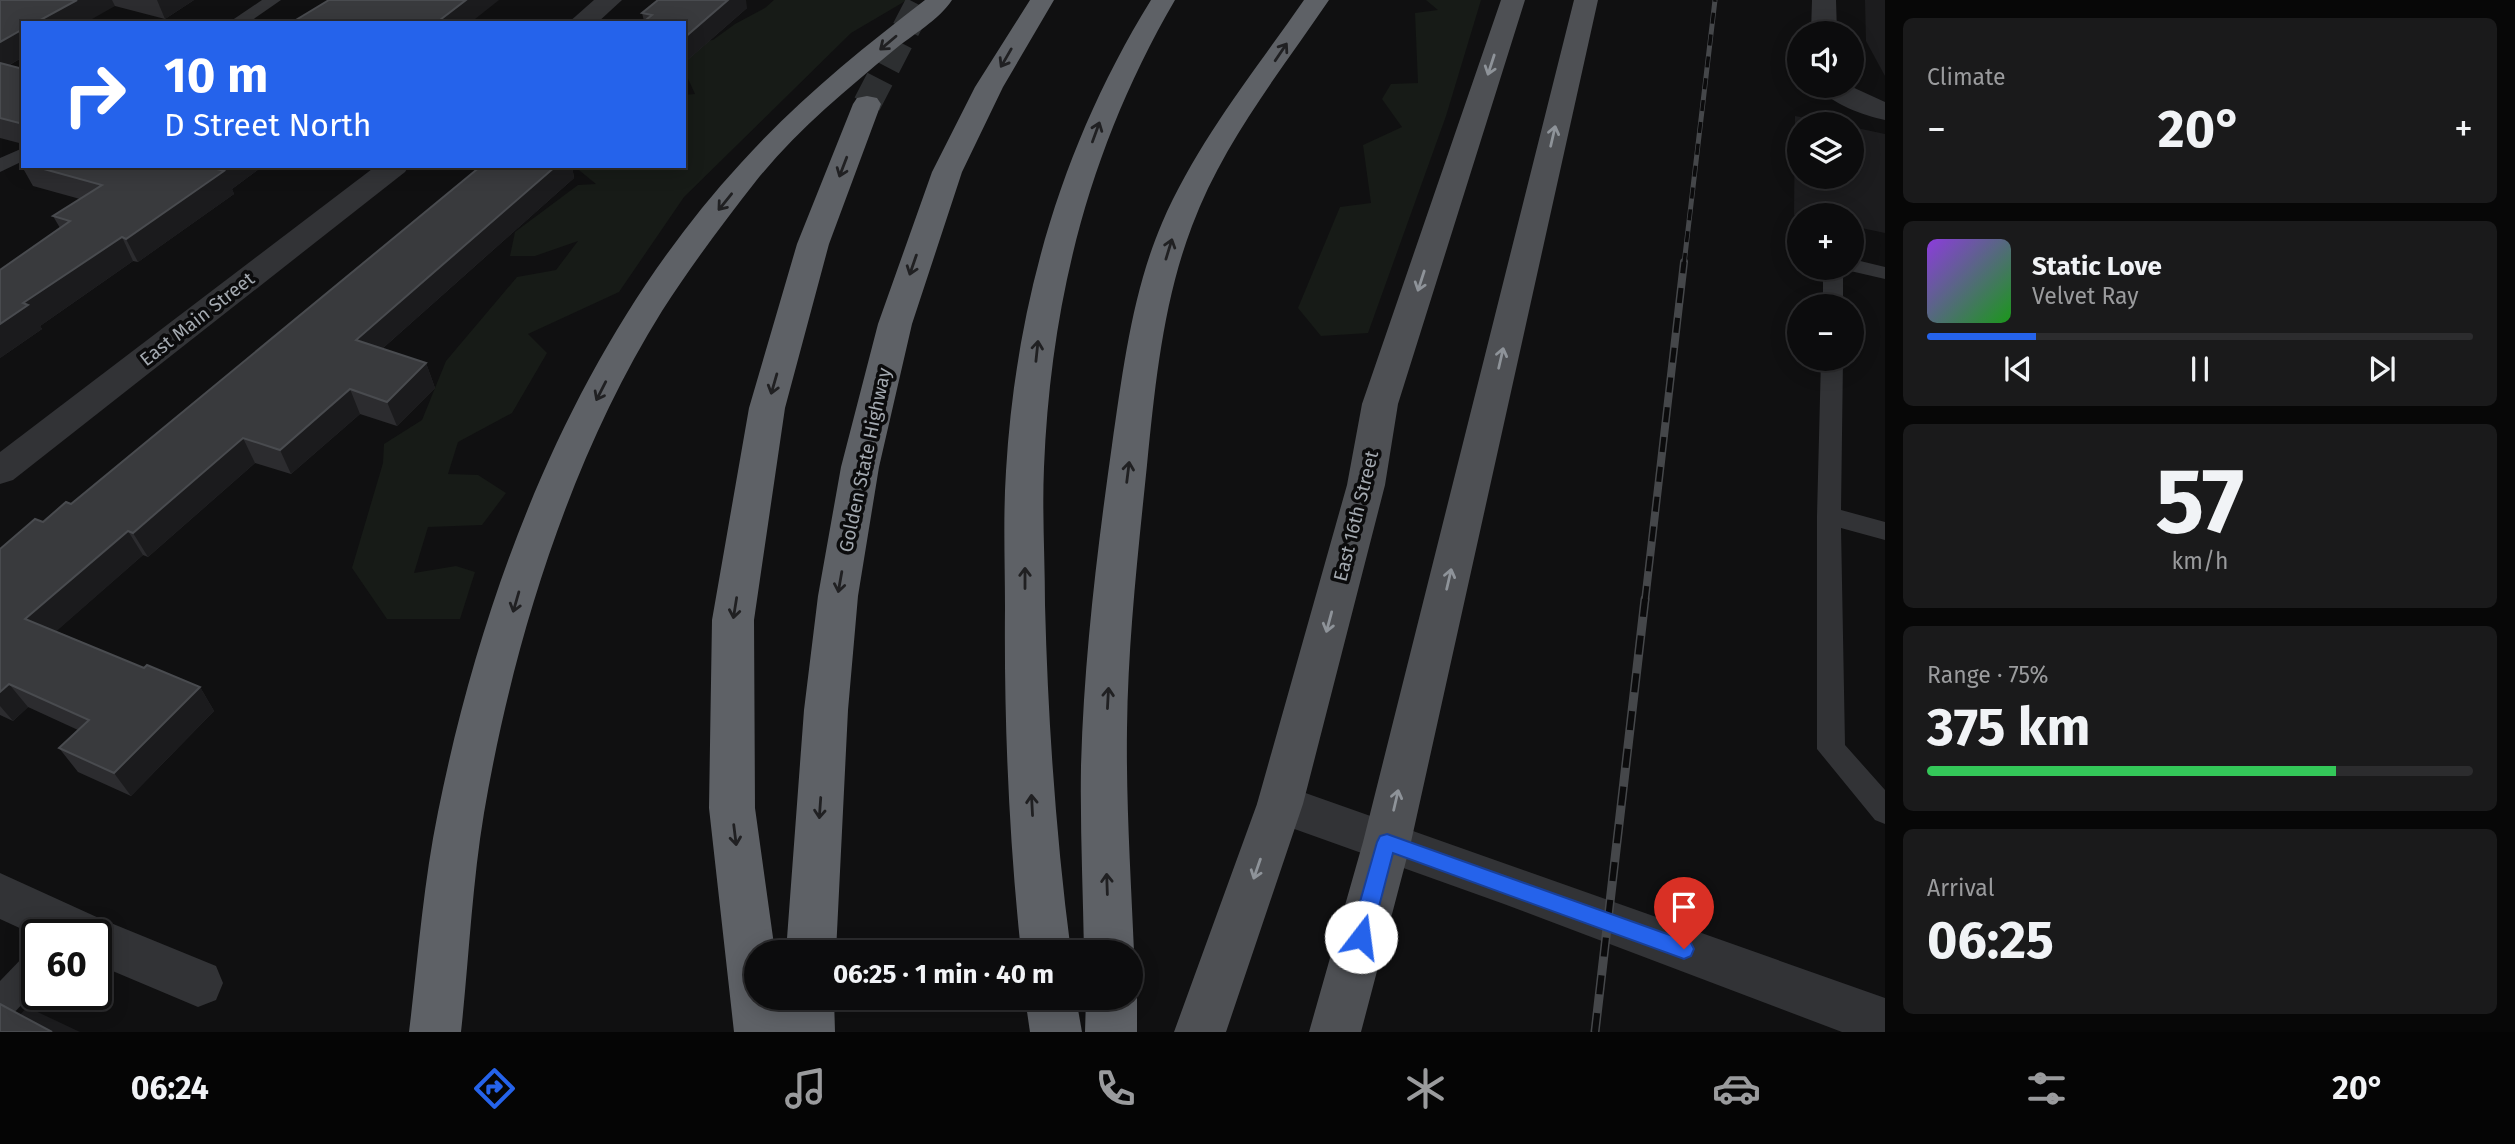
<!DOCTYPE html>
<html lang="en">
<head>
<meta charset="utf-8">
<style>
	body { margin:0; font-family:"Fira Sans",sans-serif; background:#1a1a1b; color:#f1f3f6; height:100vh; display:flex; flex-direction:column; font-size:26px; white-space:nowrap }
	* { box-sizing:border-box; margin:0 }
	p { font-size:23px; color:#9a9b9d }
	.icon { flex:none; width:38px; height:38px; fill:none; stroke:currentColor; stroke-width:2; stroke-linecap:round; stroke-linejoin:round }
	.map { position:relative; flex:1; overflow:hidden }
	.sheet { display:flex; flex-direction:column; gap:18px; padding:18px; background:#070707; width:630px }
	.sheet>* { flex:none }
	.top-card { position:absolute; left:21px; top:21px; width:665px; height:147px; border-radius:0px; box-shadow:0 4px 18px #0003,0 0 0 2px #2c2c2e; background:#2563eb; color:#fff; overflow:hidden }
	.fabs { position:absolute; left:1787px; top:21px; display:grid; gap:14px }
	.fabs a { display:grid; place-items:center; width:77px; height:77px; border-radius:50%; background:#0c0c0d; box-shadow:0 4px 18px #0003,0 0 0 2px #2c2c2e; font-size:35px }
	.speed { position:absolute; left:21px; top:919px; display:flex; gap:14px; font-size:35px; font-weight:700; text-align:center }
	.speed>* { display:grid; place-content:center; width:91px; height:91px; border-radius:50%; background:#0c0c0d; box-shadow:0 4px 18px #0003,0 0 0 2px #2c2c2e; line-height:1 }
	.speed .limit { border:4px solid #111; border-radius:10px; background:#fff; color:#111 }
	.pin { position:absolute; display:grid; place-items:center; width:60px; height:60px; color:#fff; margin:-72px -30px; border-radius:50% 50% 50% 0; rotate:-45deg; box-shadow:0 0 7px #0007 }
	.pin .icon { rotate:45deg }
	.me { position:absolute; width:77px; margin:-38px; rotate:15deg; stroke-linejoin:round; filter:drop-shadow(0 0 5px #0008) }
	.turn { display:flex; align-items:center; gap:24px; height:147px; padding:0 28px; font-size:32px }
	.turn .icon { width:91px; height:91px; stroke-width:2.5 }
	.turn b { display:block; font-size:49px; line-height:60px }
	.big { font-size:52px; font-weight:700; line-height:1.1 }
	.sheet .card { flex:1; display:flex; flex-direction:column; justify-content:center; gap:10px; min-width:0; padding:0 24px; border-radius:10px; background:#1a1a1b }
	.sheet .dial { align-items:center; gap:0 }
	.dial b { font-size:91px; line-height:1 }
	.song { display:flex; align-items:center; gap:21px }
	.cover { width:84px; height:84px; border-radius:10px; background:linear-gradient(135deg,hsl(270 70% 55%),hsl(120 70% 35%)) }
	.played { height:7px; border-radius:4px; background:linear-gradient(90deg,#2563eb 20%,#2c2c2e 20%) }
	.keys { display:flex; justify-content:space-around; direction:ltr }
	.heat { display:flex; justify-content:space-between; align-items:center; font-size:38px; direction:ltr }
	.charge { height:10px; border-radius:5px; background:linear-gradient(90deg,#34c759 75%,#2c2c2e 0) }
	.trip { position:absolute; left:744px; top:940px; width:399px; height:70px; border-radius:35px; background:#0c0c0d; box-shadow:0 4px 18px #0003,0 0 0 2px #2c2c2e; font-weight:700; line-height:70px; text-align:center }
	.dock { display:flex; height:112px; justify-content:space-around; align-items:center; background:#050505; color:#9a9b9d }
	.dock .icon { width:49px; height:49px }
	.dock .current { color:#2563eb }
	.dock b { font-size:32px; color:#f1f3f6 }
	main { display:flex; flex:1; min-height:0 }
	.map>svg:first-child { display:block }
	.built { fill:#1c1c1e }
	.green { fill:#171b17 }
	.lines { fill:none; stroke-linecap:round; stroke-linejoin:round }
	.motorway-tunnel { stroke:#2d2f31; stroke-width:28; stroke-dasharray:28 14; stroke-linecap:butt }
	.service { fill:#323336; fill-rule:evenodd }
	.minor { fill:#323336; fill-rule:evenodd }
	.primary { fill:#4e5054; fill-rule:evenodd }
	.motorway { fill:#5e6166; fill-rule:evenodd }
	.rail-far2-casing { stroke:#45474a; stroke-width:5 }
	.rail-far1-casing { stroke:#45474a; stroke-width:8 }
	.rail-casing { stroke:#45474a; stroke-width:9 }
	.rail-far2 { stroke:#0b0b0c; stroke-width:3.5; stroke-dasharray:11; stroke-linecap:butt }
	.rail-far1 { stroke:#0b0b0c; stroke-width:5; stroke-dasharray:15; stroke-linecap:butt }
	.rail { stroke:#0b0b0c; stroke-width:6; stroke-dasharray:19; stroke-linecap:butt }
	.wall { fill:#2c2c2f }
	.shaded-wall { fill:#1b1b1d }
	.building { fill:#393a3d; stroke:#494b4f; stroke-width:2 }
	.oneway { stroke:#202022 }
	.oneway2 { stroke:#8e9399 }
	.route { fill:#2563eb; stroke:#184099; stroke-width:2 }
	.labels { text-anchor:middle; dominant-baseline:central; stroke-width:7; stroke-linejoin:round; paint-order:stroke }
	.street-label { font-size:19px; fill:#a3a9b0; stroke:#0b0b0c }
</style>
</head>
<body>
<main>
<div class="map">
<svg width="1885" height="1032" viewBox="0 0 1885 1032">
	<rect width="100%" height="100%" fill="#101011"/>
	<g class="built">
		<path d="M1865 0H1885V76L1866 41Z"/>
		<path d="M1795 116 1837 124H1799V177H1852V127L1885 134V233L1852 226V215H1794Z"/>
		<path d="M27 1007 80 1032H5Z"/>
	</g>
	<g class="green">
		<path d="M774 0H907L851 33 684 197 619 292 528 334 547 353 512 413 458 442 448 474 478 475 506 493 482 525 428 527 414 573 456 566 475 572 460 619H387L352 568 383 463 384 444 422 420 446 361 517 277 556 270 578 241 535 256H510L515 232 578 185 596 184 574 166H684V95L695 94 684 70V44L713 40 735 24 765 8Z"/>
		<path d="M1426 0H1481L1446 116 1368 333 1321 336 1298 308 1340 207 1371 203 1363 145 1402 127 1382 99 1391 84 1418 83 1415 13 1438 10Z"/>
	</g>
	<g class="lines">
		<path class="motorway-tunnel" d="M867 104 921 0"/>
		<g class="service">
			<path d="M262 0H281L248 23H228Z"/>
			<path d="M23 148V161L0 172V158Z"/>
			<path d="M1852 259 1885 267V279L1846 270 1843 273V306H1823V269L1852 268Z"/>
			<path d="M1821 359H1843L1841 510 1885 522V540L1841 528 1845 745 1885 790V824L1875 820 1817 749V516Z"/>
			<path d="M37 950V988L12 1015 0 1020V981L26 954Z"/>
		</g>
		<g class="minor">
			<path d="M594 0H622L597 23H568Z"/>
			<path d="M1812 0H1836L1837 33H1811Z"/>
			<path d="M1818 86H1850L1885 102V120C1863 115 1832 105 1818 86Z"/>
			<path d="M376 166H409L405 172 13 480 0 484V452Z"/>
			<path d="M1280 784 1885 998V1032H1842L1504 904 1264 818 1257 804 1264 790Z"/>
			<path d="M0 873 101 919 216 966 223 983 216 1000 198 1007 96 964V934L37 936 0 919Z"/>
		</g>
		<g class="primary">
			<path d="M1501 0H1525L1398 404 1385 485 1303 804 1226 1032H1174L1257 804 1347 485 1362 404Z"/>
			<path d="M1574 0H1598L1411 842 1361 1032H1309L1363 842Z"/>
		</g>
		<g class="motorway">
			<path d="M925 0H952C939 20 912 35 894 50 846 90 795 132 756 181 723 223 691 266 662 311 570 458 513 643 484 813 472 885 469 959 461 1032H409C418 959 423 885 438 812 485 579 578 340 741 163 796 102 860 50 925 0Z"/>
			<path d="M1030 0H1054L1003 87 962 172 912 324 879 467 858 596 848 710 836 952H786L804 710 818 596 841 467 878 324 932 172 975 87Z"/>
			<path d="M1151 0H1175C1090 146 1051 298 1044 467 1042 513 1045 559 1045 605 1048 721 1056 837 1071 952H1021C1009 838 1004 723 1005 608 1005 563 1003 517 1006 471 1016 302 1062 144 1151 0Z"/>
			<path d="M1304 0H1329C1280 72 1223 143 1192 226 1163 302 1155 385 1147 465 1138 553 1128 641 1127 729 1126 804 1131 878 1134 952L1130 960V952H1084C1083 890 1080 828 1081 766 1084 659 1097 551 1112 445 1123 370 1132 293 1162 223 1197 142 1254 72 1304 0Z"/>
			<path d="M867 96 877 98 881 104 829 244 785 408 754 620 755 808 775 952H756V998H781L783 1011 784 998H834L835 1032H734L709 808 712 620 749 408 797 244 853 104 857 98Z"/>
			<path d="M1130 984 1137 998V1032H1085L1086 998H1130Z"/>
			<path d="M1025 998H1076L1082 1032H1030Z"/>
		</g>
		<g class="rail-far2-casing">
			<path id="rail-far2" d="M1684 264 1715 0"/>
		</g>
		<g class="rail-far1-casing">
			<path id="rail-far1" d="M1645 601 1684 262"/>
		</g>
		<g class="rail-casing">
			<path id="rail" d="M1595 1032 1645 599"/>
		</g>
		<use href="#rail-far2" class="rail-far2"/>
		<use href="#rail-far1" class="rail-far1"/>
		<use href="#rail" class="rail"/>
	</g>
	<g class="wall">
		<path d="M0 0H194L165 19 115 6 23 23V57L8 66 23 69V144L0 138Z"/>
		<path d="M747 8 684 63V23L644 21 642 13Z"/>
		<path d="M23 162V166H263L232 189 234 194 138 262 133 261 40 326 42 329 0 358 60 228 53 216 80 199 33 186 20 163Z"/>
		<path d="M481 166H572L574 178 382 349 426 363 435 388 397 426 360 414 291 474 255 463 148 557 143 555 56 631 144 668 200 687 214 711 131 796 78 772 59 748 78 730 28 707 13 721 0 715V549L71 504Z"/>
	</g>
	<g class="shaded-wall">
		<path d="M77 0H112L115 6 85 23H35Z"/>
		<path d="M157 0H194L165 19Z"/>
		<path d="M466 0H499L470 23H436Z"/>
		<path d="M728 0H746L747 8 684 63V38Z"/>
		<path d="M23 29V57L0 70V42Z"/>
		<path d="M221 166H263L232 189 234 194 138 262 126 239Z"/>
		<path d="M556 166H572L574 178 365 364 356 340Z"/>
		<path d="M122 237 133 261 40 326 42 329 0 358V324L23 303Z"/>
		<path d="M426 363 435 388 397 426 387 402Z"/>
		<path d="M350 389 360 414 291 474 280 450Z"/>
		<path d="M243 438 255 463 148 557 133 533Z"/>
		<path d="M128 531 143 555 43 643 25 619Z"/>
		<path d="M9 684 28 707 13 721 0 706V692Z"/>
		<path d="M200 687 214 711 131 796 114 773Z"/>
	</g>
	<g class="building">
		<path d="M0 0H77L35 23H23V29L0 42Z"/>
		<path d="M329 0H466L436 23H291Z"/>
		<path d="M658 0H728L684 38V23H642L652 15 642 13Z"/>
		<path d="M0 63 23 69V124L0 118Z"/>
		<path d="M33 166H221L217 169 224 171 126 239 122 237 23 303 28 305 0 324V270L70 221 53 216 102 185Z"/>
		<path d="M481 166H556L356 340 426 363 387 402 350 389 280 450 243 438 133 533 128 531 25 619 144 668 147 665 200 687 114 773 59 748 89 720 9 684 0 692V549L35 519 43 522 66 502 71 504Z"/>
		<path d="M0 1004 52 1032H0Z"/>
	</g>
	<defs><path id="oneway-shaft" d="M-6 0H5M1.5-3L5.5 0L1.5 3" fill="none" stroke-width="1.6" stroke-linecap="round" stroke-linejoin="round" transform="scale(1.75)"/></defs>
	<g class="oneway">
		<use href="#oneway-shaft" transform="translate(888 43) rotate(140)"/>
		<use href="#oneway-shaft" transform="translate(1281 52) rotate(-56)"/>
		<use href="#oneway-shaft" transform="translate(1006 58) rotate(120)"/>
		<use href="#oneway-shaft" transform="translate(1096 132) rotate(-70)"/>
		<use href="#oneway-shaft" transform="translate(843 167) rotate(111)"/>
		<use href="#oneway-shaft" transform="translate(725 202) rotate(129)"/>
		<use href="#oneway-shaft" transform="translate(1169 249) rotate(-73)"/>
		<use href="#oneway-shaft" transform="translate(913 265) rotate(109)"/>
		<use href="#oneway-shaft" transform="translate(1037 351) rotate(-84)"/>
		<use href="#oneway-shaft" transform="translate(774 384) rotate(106)"/>
		<use href="#oneway-shaft" transform="translate(601 391) rotate(117)"/>
		<use href="#oneway-shaft" transform="translate(1128 472) rotate(-83)"/>
		<use href="#oneway-shaft" transform="translate(1025 578) rotate(-90)"/>
		<use href="#oneway-shaft" transform="translate(840 582) rotate(100)"/>
		<use href="#oneway-shaft" transform="translate(516 602) rotate(106)"/>
		<use href="#oneway-shaft" transform="translate(735 608) rotate(99)"/>
		<use href="#oneway-shaft" transform="translate(1108 698) rotate(-87)"/>
		<use href="#oneway-shaft" transform="translate(1032 805) rotate(-93)"/>
		<use href="#oneway-shaft" transform="translate(820 808) rotate(94)"/>
		<use href="#oneway-shaft" transform="translate(735 835) rotate(83)"/>
		<use href="#oneway-shaft" transform="translate(1107 884) rotate(-92)"/>
	</g>
	<g class="oneway2">
		<use href="#oneway-shaft" transform="translate(1491 65) rotate(108)"/>
		<use href="#oneway-shaft" transform="translate(1553 136) rotate(-77)"/>
		<use href="#oneway-shaft" transform="translate(1421 281) rotate(108)"/>
		<use href="#oneway-shaft" transform="translate(1501 358) rotate(-77)"/>
		<use href="#oneway-shaft" transform="translate(1449 579) rotate(-77)"/>
		<use href="#oneway-shaft" transform="translate(1329 622) rotate(105)"/>
		<use href="#oneway-shaft" transform="translate(1396 800) rotate(-77)"/>
		<use href="#oneway-shaft" transform="translate(1257 869) rotate(109)"/>
	</g>
	<path class="route" d="M1387 834 1684 940 1691 943 1694 949 1691 956 1684 959 1393 853 1371 937 1368 944 1361 947 1353 944 1350 937 1377 842 1380 836Z"/>
	<g class="labels">
		<g class="street-label">
			<text transform="translate(197 319) rotate(-38)">East Main Street</text>
			<text transform="translate(865 460) rotate(-78)">Golden State Highway</text>
			<text transform="translate(1356 516) rotate(-76)">East 16th Street</text>
		</g>
	</g>
</svg>
<div class="fabs">
<a><svg class="icon" aria-label="sound" viewBox="0 0 24 24"><path d="M4 9h4l5-4v14l-5-4H4zM17 9q2 3 0 6"/></svg></a>
<a><svg class="icon" aria-label="layers" viewBox="0 0 24 24"><path d="M12 4l9 5-9 5-9-5zM3 14l9 5 9-5"/></svg></a>
<a>+</a>
<a>−</a>
</div>
<div class="speed"><div class="limit">60</div></div>
<div class="pin" style="left:1684px;top:949px;background:#d93025"><svg class="icon" aria-label="arrive" viewBox="0 0 24 24"><path d="M6 21V4h12l-3 4 3 4H6"/></svg></div>
<svg class="me" style="left:1361px;top:937px" viewBox="-20 -20 40 40"><circle r="19" fill="#fff"/><path d="M0-13L10 11 0 6-10 11z" fill="#2563eb"/></svg>
<div class="trip">06:25 · 1 min · 40 m</div>
<div class="top-card">
<div class="turn"><svg class="icon" aria-label="right" viewBox="0 0 24 24"><path d="M7 20v-9h11M14 6l5 5-5 5"/></svg><div><b>10 m</b>D Street North</div></div>
</div>
</div>
<section class="sheet">
<div class="card"><p>Climate</p>
<div class="heat"><a>−</a><b class="big">20°</b><a>+</a></div>
</div>
<div class="card">
<div class="song"><i class="cover"></i><div><b>Static Love</b><p>Velvet Ray</p></div></div>
<div class="played"></div>
<div class="keys"><svg class="icon" aria-label="previous" viewBox="0 0 24 24"><path d="M18 5L8 12l10 7zM5 5v14"/></svg><svg class="icon" aria-label="pause" viewBox="0 0 24 24"><path d="M8 5v14M16 5v14"/></svg><svg class="icon" aria-label="next" viewBox="0 0 24 24"><path d="M6 5l10 7-10 7zM19 5v14"/></svg></div>
</div>
<div class="card dial"><b>57</b><p>km/h</p></div>
<div class="card"><p>Range · 75%</p><b class="big">375 km</b><div class="charge"></div></div>
<div class="card"><p>Arrival</p><b class="big">06:25</b></div>
</section>
</main>
<nav class="dock">
<b>06:24</b>
<svg class="icon current" aria-label="directions" viewBox="0 0 24 24"><path d="M12 3l9 9-9 9-9-9zM9 14v-3h6M13 9l2 2-2 2"/></svg>
<svg class="icon" aria-label="music" viewBox="0 0 24 24"><path d="M9 18V5l10-2v13"/><circle cx="6" cy="18" r="3"/><circle cx="16" cy="16" r="3"/></svg>
<svg class="icon" aria-label="phone" viewBox="0 0 24 24"><path d="M5 4h4l2 5-3 2q2 4 5 5l2-3 5 2v4C11 20 4 13 5 4z"/></svg>
<svg class="icon" aria-label="climate" viewBox="0 0 24 24"><path d="M12 3v18M4 7l16 10M4 17L20 7"/></svg>
<svg class="icon" aria-label="car" viewBox="0 0 24 24"><path d="M5 17H2v-5l4-1 3-4h7l3 4 3 1v5h-3M9 17h6M6 11h13"/><circle cx="7" cy="17" r="2"/><circle cx="17" cy="17" r="2"/></svg>
<svg class="icon" aria-label="filters" viewBox="0 0 24 24"><path d="M4 7h16M4 17h16"/><circle cx="9" cy="7" r="2"/><circle cx="15" cy="17" r="2"/></svg>
<b>20°</b>
</nav>
</body>
</html>
